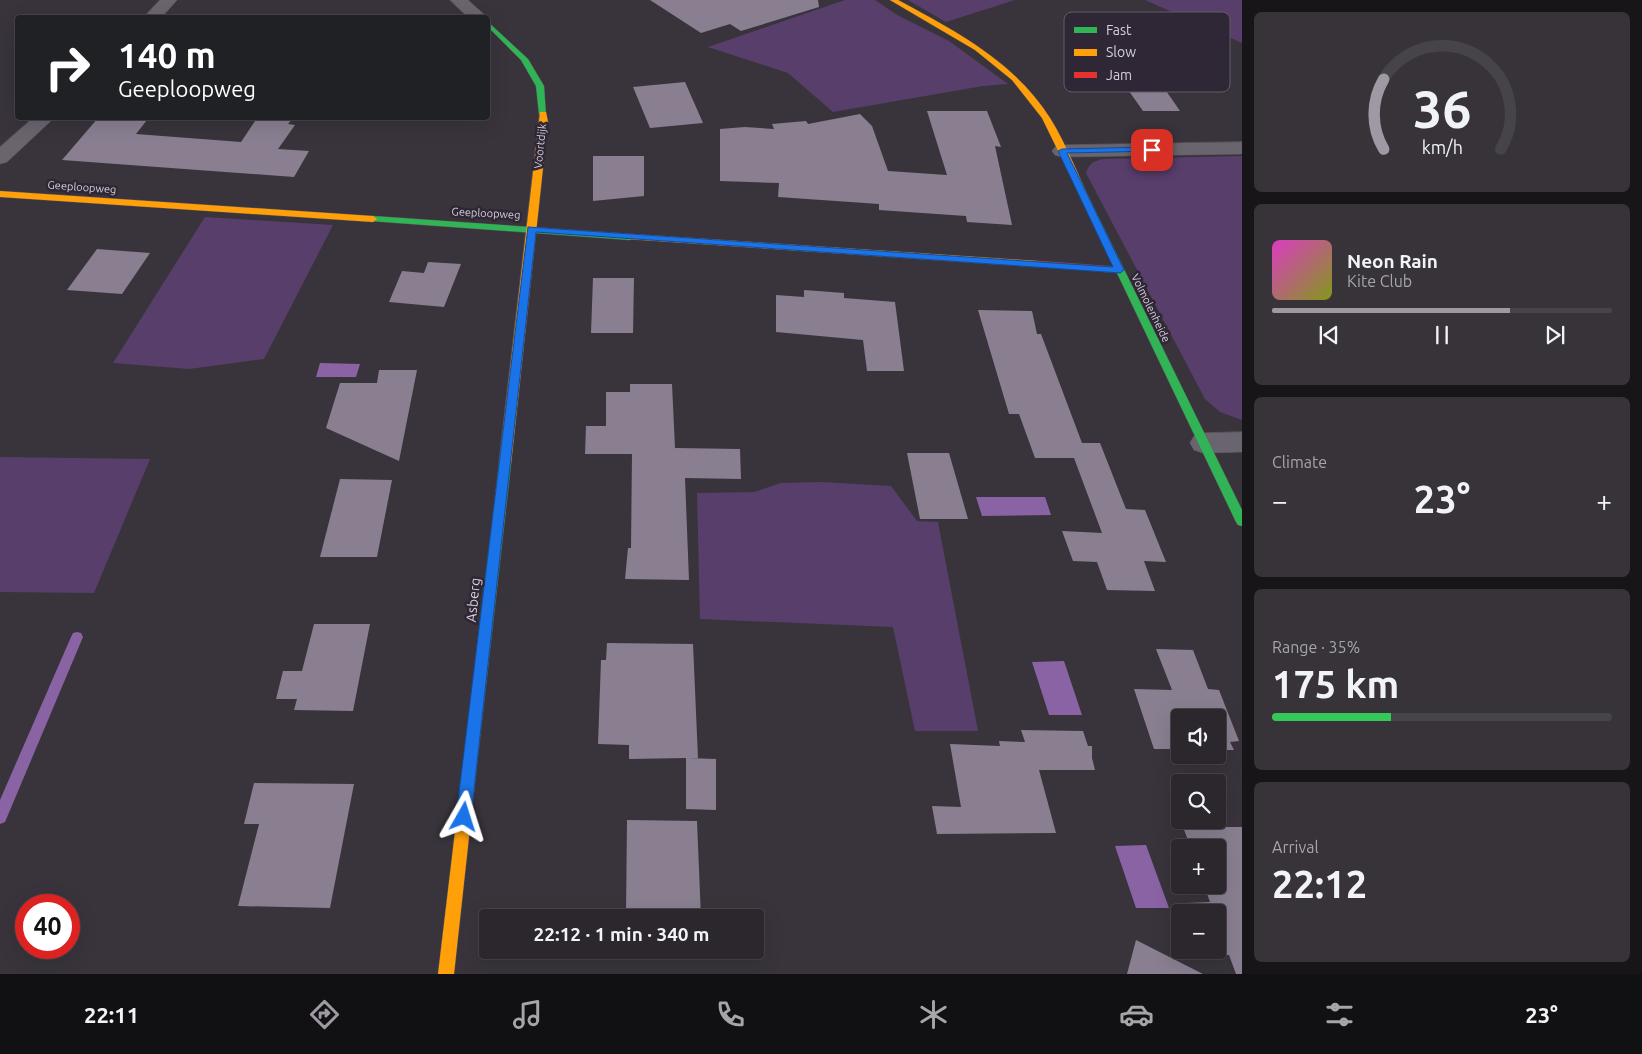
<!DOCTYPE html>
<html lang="en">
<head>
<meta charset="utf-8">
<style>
	body { margin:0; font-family:Ubuntu,sans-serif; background:#373339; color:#f1f3f6; height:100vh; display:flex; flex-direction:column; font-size:19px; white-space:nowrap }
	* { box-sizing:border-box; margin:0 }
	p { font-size:16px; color:#a6a5aa }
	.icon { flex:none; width:28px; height:28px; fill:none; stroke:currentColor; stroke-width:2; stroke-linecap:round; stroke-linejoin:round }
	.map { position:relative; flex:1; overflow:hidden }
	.details { display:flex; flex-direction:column; gap:12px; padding:12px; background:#181519; width:400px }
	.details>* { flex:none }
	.guide { position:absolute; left:15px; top:15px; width:475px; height:105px; border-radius:5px; box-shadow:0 5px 20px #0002,0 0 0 1px #474449; background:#202124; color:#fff; overflow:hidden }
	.fabs { position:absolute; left:1171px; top:709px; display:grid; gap:10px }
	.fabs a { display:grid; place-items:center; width:55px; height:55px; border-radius:5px; background:#2b272d; box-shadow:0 5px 20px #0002,0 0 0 1px #474449; font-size:25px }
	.speed { position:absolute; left:15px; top:894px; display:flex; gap:10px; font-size:25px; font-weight:700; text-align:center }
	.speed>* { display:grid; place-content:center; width:65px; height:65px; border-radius:50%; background:#2b272d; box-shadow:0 5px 20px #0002,0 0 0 1px #474449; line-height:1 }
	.speed .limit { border:8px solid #d22; background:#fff; color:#111 }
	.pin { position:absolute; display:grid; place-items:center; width:42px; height:42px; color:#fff; margin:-21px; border-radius:10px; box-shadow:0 2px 8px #0006 }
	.me { position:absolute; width:55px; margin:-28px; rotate:6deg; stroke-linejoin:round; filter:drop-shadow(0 0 4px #0008) }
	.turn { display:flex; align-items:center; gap:18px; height:105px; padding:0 20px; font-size:22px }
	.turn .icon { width:65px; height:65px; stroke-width:2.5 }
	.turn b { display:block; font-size:35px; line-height:42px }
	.big { font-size:38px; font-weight:600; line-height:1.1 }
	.details .widget { flex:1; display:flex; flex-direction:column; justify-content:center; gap:8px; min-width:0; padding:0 18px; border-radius:8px; background:#373339 }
	.details .dial { align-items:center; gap:0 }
	.dial svg { height:130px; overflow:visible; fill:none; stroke:#474449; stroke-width:7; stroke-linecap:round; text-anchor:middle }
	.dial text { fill:#f1f3f6; stroke:none }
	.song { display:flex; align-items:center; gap:15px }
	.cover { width:60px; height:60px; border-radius:8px; background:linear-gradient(135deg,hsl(310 70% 55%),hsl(70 70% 35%)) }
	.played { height:5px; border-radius:2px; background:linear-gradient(90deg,#9e99a2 70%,#474449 70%) }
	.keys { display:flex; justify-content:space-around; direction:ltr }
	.heat { display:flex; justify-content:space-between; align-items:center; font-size:28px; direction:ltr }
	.charge { height:8px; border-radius:4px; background:linear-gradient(90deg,#34c759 35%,#474449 0) }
	.trip { position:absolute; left:479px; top:909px; width:285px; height:50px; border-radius:5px; background:#2b272d; box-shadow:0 5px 20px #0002,0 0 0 1px #474449; font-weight:600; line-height:50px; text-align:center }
	.menu { display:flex; height:80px; justify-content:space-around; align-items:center; background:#111012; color:#a6a5aa }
	.menu .icon { width:35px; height:35px }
	.menu .current { color:#9e99a2 }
	.menu b { font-size:22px; color:#f1f3f6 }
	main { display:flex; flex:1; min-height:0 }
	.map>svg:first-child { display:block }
	.green { fill:#583e6b }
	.water { fill:#8a63a5 }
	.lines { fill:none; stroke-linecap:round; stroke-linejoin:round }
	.stream { fill:#8a63a5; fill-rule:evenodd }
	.building { fill:#897f91 }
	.street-casing { stroke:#555157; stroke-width:1 }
	.fast-casing { stroke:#555157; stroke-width:1 }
	.slow-casing { stroke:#555157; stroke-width:1 }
	.jam-casing { stroke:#555157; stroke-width:1 }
	.street { fill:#6a646f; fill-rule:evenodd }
	.fast { fill:#30b455; fill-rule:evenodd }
	.slow { fill:#ff9f0a; fill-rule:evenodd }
	.jam { fill:#e5322d; fill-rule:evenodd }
	.route { fill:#1a73e8; stroke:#114b97 }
	.labels { text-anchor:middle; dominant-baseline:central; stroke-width:5; stroke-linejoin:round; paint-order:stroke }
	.far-street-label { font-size:11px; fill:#d5d0d9; stroke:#2f2736 }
	.street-label { font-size:14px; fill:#d5d0d9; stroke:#2f2736 }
	.key { fill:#2f2736; stroke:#615a67; stroke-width:1 }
	.key-label { font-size:14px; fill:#d5d0d9 }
</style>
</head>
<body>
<main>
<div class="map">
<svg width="1242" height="974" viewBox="0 0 1242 974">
	<rect width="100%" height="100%" fill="#39343c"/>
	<g class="green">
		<path d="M845 0H875L897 15 949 41 1008 84 983 86 833 112 788 73 708 47Z"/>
		<path d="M908 0H1015L946 22Z"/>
		<path d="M1145 0H1242V43Z"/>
		<path d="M1242 156V420L1220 412 1205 399 1086 173C1089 163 1094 161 1103 159Z"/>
		<path d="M205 217 333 225 264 359 189 369 113 363Z"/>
		<path d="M0 457 150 459 94 593 0 592Z"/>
		<path d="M821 482 891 486 917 521 938 522 978 731H915L893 627 700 619 697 493 754 492 781 483Z"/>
	</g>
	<g class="water">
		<path d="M320 363 360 364 356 377H316Z"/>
		<path d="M976 497H1045L1051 515 982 516Z"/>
		<path d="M1064 661 1082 715H1049L1032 662Z"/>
		<path d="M1146 845 1169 908H1136L1115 846Z"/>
	</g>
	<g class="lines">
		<path class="stream" d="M77 632 81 633 83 637 5 822 0 824V800L71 637 73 633Z"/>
	</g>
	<g class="building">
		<path d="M650 0H818L819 7 741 31 730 24 701 33Z"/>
		<path d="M1153 73 1160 82 1180 111H1143L1117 74Z"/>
		<path d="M685 82 703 123 650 128 633 87Z"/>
		<path d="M927 111H987L1001 147 995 146 1012 225 967 222 966 216 879 210V204L778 197 779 183 720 181V129L745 127 774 129 772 124 806 121 808 124 860 114 872 126 888 171 947 175Z"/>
		<path d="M98 118 147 120 136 134 241 142 257 118H293L288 124 295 125 278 149 309 151 294 177 62 160Z"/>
		<path d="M593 156H644V196L593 201Z"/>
		<path d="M97 249 150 253 122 294 67 290Z"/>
		<path d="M428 262 461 264 444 307 389 302 402 271 424 273Z"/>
		<path d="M593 278H634L633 333H591Z"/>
		<path d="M804 290 844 293V298L895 302 904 371H867L863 340 776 332V295L804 297Z"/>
		<path d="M978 310 1032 311 1037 334H1041L1082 443H1100L1126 509 1145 510 1166 562 1144 561 1155 591 1107 590 1097 562 1073 561 1062 531 1102 533 1074 458H1035L1019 414H1009Z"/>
		<path d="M379 370H417L399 461 326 428 340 383H377Z"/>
		<path d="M630 384H672L675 448 740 449 741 479 685 478 689 580 625 579 628 548H631L632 454H585L586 426H606V392H630Z"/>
		<path d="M907 453H949L968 519H920Z"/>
		<path d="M340 479 392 480 377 557H320Z"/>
		<path d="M314 624H370L353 711 294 710 297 699H276L283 671H302Z"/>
		<path d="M607 643 693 644 698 758H688L716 759V810L686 809V758L629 759V745L598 744 601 660H606Z"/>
		<path d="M1156 649 1193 650 1208 689 1219 690 1239 741 1230 742 1234 750H1218V718H1180V749H1154L1134 689 1172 690Z"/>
		<path d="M1021 730 1083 731 1088 746H1092V758L1095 770H1039L1056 833 937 834 932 806 961 807 950 744 1000 746 999 741 1025 742Z"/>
		<path d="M254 783 354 784 330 908 238 906 259 824H244Z"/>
		<path d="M627 820 697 821 701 918H620V914H626Z"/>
		<path d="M1183 827H1242V974H1236L1229 955H1204L1203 950H1218V912H1189L1186 903 1210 902 1204 885H1218V848H1191Z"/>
		<path d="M1136 940 1203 974H1127Z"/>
	</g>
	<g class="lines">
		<g class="street-casing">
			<g id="street">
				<path d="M160 0H177L161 18H143Z"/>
				<path d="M450 0H468L488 18H469Z"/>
				<path d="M33 118H54L7 162 0 164V147Z"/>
				<path d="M1242 142V154L1062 157 1055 155 1052 151 1055 147 1062 145Z"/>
				<path d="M1242 432V452L1203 453 1194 450 1190 443 1194 436 1203 433Z"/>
			</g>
		</g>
		<g class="fast-casing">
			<g id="fast">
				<path d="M488 22 528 59 544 86 546 116 539 114 536 86 521 60 488 27Z"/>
				<path d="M1088 201 1092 204 1242 510V526L1238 525 1236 522 1084 204Z"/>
				<path d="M373 216 630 234 634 237 630 240 370 221 369 219Z"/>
				<path d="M505 460 511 464 476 773 474 778 469 780 464 778 462 773 499 464Z"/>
			</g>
		</g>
		<g class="slow-casing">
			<g id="slow">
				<path d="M890 0H898C955 31 1014 61 1050 118 1067 145 1078 176 1092 204L1091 206 1088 207 1084 204 1042 118 1012 80 975 50Z"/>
				<path d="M540 112H546L548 122 511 464 505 468 499 464Z"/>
				<path d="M0 191 373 216 377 219 373 222 0 197Z"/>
				<path d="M630 234 1038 261 1043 264 1038 267 627 239 626 237Z"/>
				<path d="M469 766 474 768 476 773 454 974H438L462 773 464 768Z"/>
			</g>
		</g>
		<g class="jam-casing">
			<path id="jam" d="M1038 261 1119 267 1124 270 1119 273 1035 266 1033 264Z"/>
		</g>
		<use href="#street" class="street"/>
		<use href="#fast" class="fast"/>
		<use href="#slow" class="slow"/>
		<use href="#jam" class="jam"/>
	</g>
	<path class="route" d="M1152 147 1156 150 1155 151 1067 153 1124 270 1120 273 536 232 471 817 469 822 464 824 458 822 456 817 528 227 1113 267 1058 151 1062 149Z"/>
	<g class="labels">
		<g class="far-street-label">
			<text transform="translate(540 146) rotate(-84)">Voortdijk</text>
			<text transform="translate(82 187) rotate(4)">Geeploopweg</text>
			<text transform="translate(486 213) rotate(3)">Geeploopweg</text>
			<text transform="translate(1151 308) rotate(64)">Volmolenheide</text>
		</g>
		<g class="street-label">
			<text transform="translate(473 600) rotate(-84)">Asberg</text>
		</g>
	</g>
	<rect x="1064" y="12" width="166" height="80" rx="8" class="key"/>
	<rect x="1074" y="27" width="23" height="6" fill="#30b455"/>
	<rect x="1074" y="49" width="23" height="7" fill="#ff9f0a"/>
	<rect x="1074" y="72" width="23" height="6" fill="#e5322d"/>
	<g class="key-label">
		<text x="1106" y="35">Fast</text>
		<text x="1106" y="57">Slow</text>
		<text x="1106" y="80">Jam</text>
	</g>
</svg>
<div class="fabs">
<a><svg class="icon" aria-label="sound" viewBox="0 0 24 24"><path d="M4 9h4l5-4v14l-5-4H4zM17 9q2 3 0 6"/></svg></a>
<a><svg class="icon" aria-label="search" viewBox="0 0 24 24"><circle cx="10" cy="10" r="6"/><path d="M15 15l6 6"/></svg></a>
<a>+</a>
<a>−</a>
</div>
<div class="speed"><div class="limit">40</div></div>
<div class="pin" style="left:1152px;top:150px;background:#d93025"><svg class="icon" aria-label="arrive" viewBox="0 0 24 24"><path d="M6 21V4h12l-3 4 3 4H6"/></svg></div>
<svg class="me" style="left:464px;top:817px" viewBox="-20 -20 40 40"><path d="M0-17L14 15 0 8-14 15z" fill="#1a73e8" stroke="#fff" stroke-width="4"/></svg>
<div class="trip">22:12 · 1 min · 340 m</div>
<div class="guide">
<div class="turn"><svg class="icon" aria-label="right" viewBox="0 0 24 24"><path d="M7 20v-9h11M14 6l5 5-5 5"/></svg><div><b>140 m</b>Geeploopweg</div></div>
</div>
</div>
<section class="details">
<div class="widget dial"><svg viewBox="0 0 100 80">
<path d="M14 69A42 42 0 1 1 86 69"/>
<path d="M14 69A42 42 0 0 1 14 26" stroke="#9e99a2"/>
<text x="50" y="56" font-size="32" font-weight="700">36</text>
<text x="50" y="72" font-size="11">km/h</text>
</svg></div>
<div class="widget">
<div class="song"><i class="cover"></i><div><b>Neon Rain</b><p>Kite Club</p></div></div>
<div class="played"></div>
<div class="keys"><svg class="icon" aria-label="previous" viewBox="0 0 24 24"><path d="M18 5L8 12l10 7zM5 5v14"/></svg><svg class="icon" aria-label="pause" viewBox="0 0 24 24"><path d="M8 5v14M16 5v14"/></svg><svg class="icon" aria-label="next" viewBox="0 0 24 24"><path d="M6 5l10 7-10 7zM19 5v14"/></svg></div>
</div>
<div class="widget"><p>Climate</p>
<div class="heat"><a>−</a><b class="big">23°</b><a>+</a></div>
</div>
<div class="widget"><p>Range · 35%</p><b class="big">175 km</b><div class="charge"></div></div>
<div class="widget"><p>Arrival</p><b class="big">22:12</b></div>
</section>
</main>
<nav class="menu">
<b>22:11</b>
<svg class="icon current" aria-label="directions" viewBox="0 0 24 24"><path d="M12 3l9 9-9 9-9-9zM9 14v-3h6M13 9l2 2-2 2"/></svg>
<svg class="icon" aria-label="music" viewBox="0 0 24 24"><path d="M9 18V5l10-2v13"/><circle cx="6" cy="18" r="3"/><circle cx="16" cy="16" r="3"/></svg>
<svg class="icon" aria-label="phone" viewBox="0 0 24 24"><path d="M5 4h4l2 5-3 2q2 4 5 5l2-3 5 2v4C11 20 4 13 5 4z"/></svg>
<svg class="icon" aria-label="climate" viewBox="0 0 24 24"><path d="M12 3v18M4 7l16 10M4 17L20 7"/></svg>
<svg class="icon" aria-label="car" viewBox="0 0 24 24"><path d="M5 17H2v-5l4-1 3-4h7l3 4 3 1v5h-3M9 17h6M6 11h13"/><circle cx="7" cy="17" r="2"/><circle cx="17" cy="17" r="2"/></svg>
<svg class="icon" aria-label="filters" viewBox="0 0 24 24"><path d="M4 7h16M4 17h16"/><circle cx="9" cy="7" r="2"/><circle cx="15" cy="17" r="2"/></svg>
<b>23°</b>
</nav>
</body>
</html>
